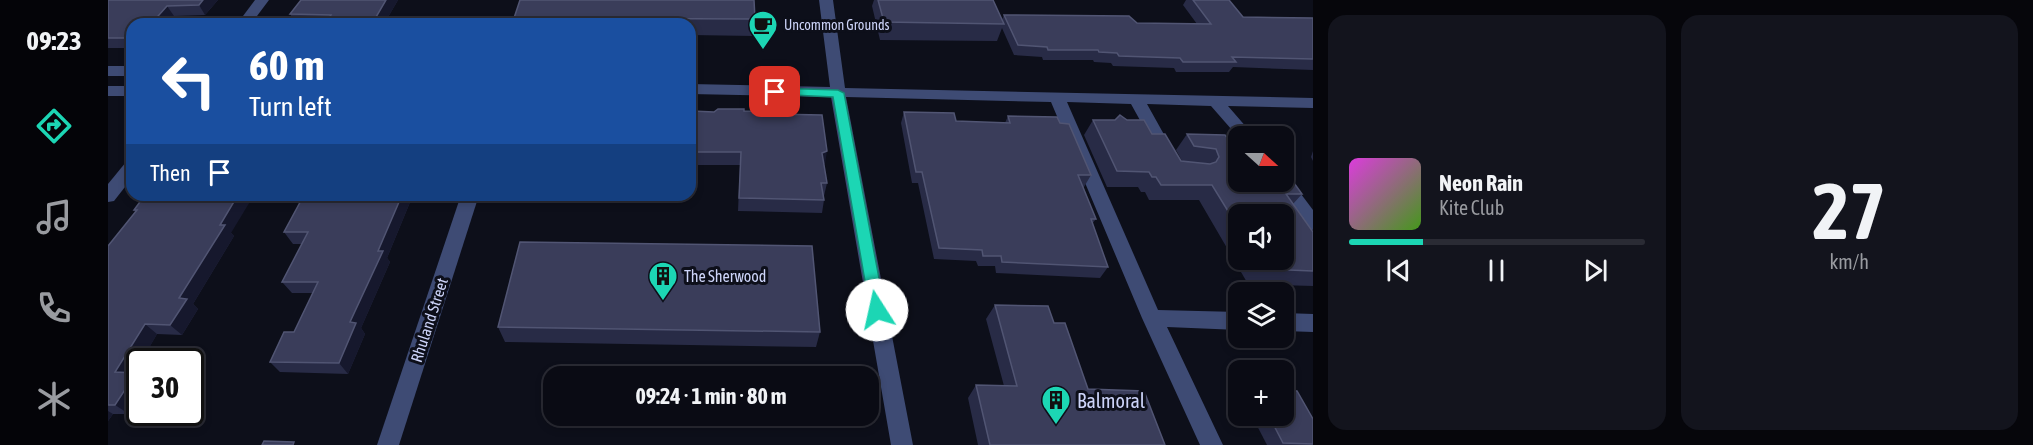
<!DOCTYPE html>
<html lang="en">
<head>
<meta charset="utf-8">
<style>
	body { margin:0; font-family:"Asap Condensed",sans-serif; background:#13141d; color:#f1f3f6; height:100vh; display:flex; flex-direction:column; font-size:22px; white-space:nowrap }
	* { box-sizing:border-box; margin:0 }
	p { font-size:20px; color:#999ba0 }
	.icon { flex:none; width:33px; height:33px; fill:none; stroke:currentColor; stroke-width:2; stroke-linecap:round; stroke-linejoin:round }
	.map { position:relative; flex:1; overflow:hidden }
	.side { display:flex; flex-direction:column; gap:15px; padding:15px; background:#06060b; width:720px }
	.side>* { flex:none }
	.banner { position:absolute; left:18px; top:18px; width:570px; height:183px; border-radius:18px; box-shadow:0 3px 9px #0003,0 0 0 2px #2a2b34; background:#1a4fa0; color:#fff; overflow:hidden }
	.needle { width:39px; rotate:111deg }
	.fabs { position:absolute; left:1120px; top:126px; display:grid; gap:12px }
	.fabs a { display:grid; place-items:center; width:66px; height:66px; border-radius:12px; background:#0a0b14; box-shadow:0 3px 9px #0003,0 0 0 2px #2a2b34; font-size:30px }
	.speed { position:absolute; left:18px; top:348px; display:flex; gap:12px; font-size:30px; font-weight:700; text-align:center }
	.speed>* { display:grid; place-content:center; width:78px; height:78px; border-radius:50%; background:#0a0b14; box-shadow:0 3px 9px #0003,0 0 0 2px #2a2b34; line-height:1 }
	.speed .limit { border:3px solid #111; border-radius:9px; background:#fff; color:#111 }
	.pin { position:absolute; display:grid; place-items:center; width:51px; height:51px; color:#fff; margin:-26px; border-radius:12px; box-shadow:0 3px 9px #0006 }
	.me { position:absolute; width:66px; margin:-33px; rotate:350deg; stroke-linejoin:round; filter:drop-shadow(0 0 4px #0008) }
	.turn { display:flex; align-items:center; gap:21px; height:126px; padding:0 24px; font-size:27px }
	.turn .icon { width:78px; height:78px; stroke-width:2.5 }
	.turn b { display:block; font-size:42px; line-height:51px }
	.then { display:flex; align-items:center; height:57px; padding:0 24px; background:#0003; gap:12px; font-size:22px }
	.side .tile { flex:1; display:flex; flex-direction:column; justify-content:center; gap:9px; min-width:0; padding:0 21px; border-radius:18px; background:#13141d }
	.side .dial { align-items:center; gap:0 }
	.dial b { font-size:78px; line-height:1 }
	.song { display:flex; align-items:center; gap:18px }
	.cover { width:72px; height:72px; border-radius:9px; background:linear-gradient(135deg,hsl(300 70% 55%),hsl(100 70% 35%)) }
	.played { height:6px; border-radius:3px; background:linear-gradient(90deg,#1cd6b4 25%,#2a2b34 25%) }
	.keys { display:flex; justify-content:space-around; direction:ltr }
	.side .tiles { flex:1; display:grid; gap:15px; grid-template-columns:repeat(2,1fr) }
	.trip { position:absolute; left:435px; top:366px; width:336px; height:60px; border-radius:18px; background:#0a0b14; box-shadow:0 3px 9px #0003,0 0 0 2px #2a2b34; font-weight:700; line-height:60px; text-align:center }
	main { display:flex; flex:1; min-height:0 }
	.tabs { display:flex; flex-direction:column; width:108px; justify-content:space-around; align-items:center; background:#040408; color:#999ba0 }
	.tabs .icon { width:42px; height:42px }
	.tabs .active { color:#1cd6b4 }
	.tabs b { font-size:27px; color:#f1f3f6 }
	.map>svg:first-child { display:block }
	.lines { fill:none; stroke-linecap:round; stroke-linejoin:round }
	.minor { fill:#3e4b74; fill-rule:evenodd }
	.wall { fill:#282b46; fill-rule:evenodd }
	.shaded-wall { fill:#16182d }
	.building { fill:#3a3d5a; stroke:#515573; stroke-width:1.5 }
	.route { fill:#1cd6b4; stroke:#128b75; stroke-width:1.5 }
	.labels { text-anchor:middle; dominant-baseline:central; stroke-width:6; stroke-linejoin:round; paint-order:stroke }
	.far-poi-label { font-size:14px; fill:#cdd4f9; stroke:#0d0f1a; text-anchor:start }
	.poi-label { font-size:16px; fill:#cdd4f9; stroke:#0d0f1a; text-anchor:start }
	.street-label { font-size:16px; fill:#cdd4f9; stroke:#0d0f1a }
	.near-poi-label { font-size:20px; fill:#cdd4f9; stroke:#0d0f1a; text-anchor:start }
</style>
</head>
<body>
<main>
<nav class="tabs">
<b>09:23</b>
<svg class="icon active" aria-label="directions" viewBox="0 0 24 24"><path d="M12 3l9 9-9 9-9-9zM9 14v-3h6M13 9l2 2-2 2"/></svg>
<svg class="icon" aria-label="music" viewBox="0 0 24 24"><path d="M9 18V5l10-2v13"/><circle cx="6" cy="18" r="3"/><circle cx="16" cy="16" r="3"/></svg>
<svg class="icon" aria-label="phone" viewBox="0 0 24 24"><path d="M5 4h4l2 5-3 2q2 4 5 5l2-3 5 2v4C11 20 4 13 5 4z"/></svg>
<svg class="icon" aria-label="climate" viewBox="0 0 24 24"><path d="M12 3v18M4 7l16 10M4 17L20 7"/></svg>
</nav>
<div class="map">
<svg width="1205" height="445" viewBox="0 0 1205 445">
	<rect width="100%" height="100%" fill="#0d0f1a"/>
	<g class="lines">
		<g class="minor">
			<path d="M147 0H161L143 24H129Z"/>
			<path d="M711 0H725L737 88 1205 98V108L1120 106 1146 136H1131V138L1103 106 1039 104 1068 156 1066 160H1054L1023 104 959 102 1050 310 1131 312V330L1059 327 1115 445H1092L1034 318 943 102 738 97 805 445H783L723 97 582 94V84L722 87Z"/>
			<path d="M321 18 397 20 404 24H316V19Z"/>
			<rect x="0" y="66" width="24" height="10"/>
			<rect x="0" y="86" width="24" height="10"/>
			<path d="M24 160V178L6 201 0 202V184L18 162Z"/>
			<path d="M1176 176 1181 178 1205 210V230L1199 228 1166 182H1176Z"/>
			<path d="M353 195H371L291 445H269Z"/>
			<path d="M1176 313 1205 314V332L1176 331Z"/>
		</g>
	</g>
	<g class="wall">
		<path d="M0 0H110L97 15 66 16 24 24V48H0Z"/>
		<path d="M290 0 276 24H188L182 14Z"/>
		<path d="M766 0H885L894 20 896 15 1029 23 1089 24 1075 5 1078 0H1121L1135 17 1205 18V70L1125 67 1121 72H1068L1066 68 1005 66 1003 63 986 62 985 60H935L934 57 906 55 894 28 889 41 772 40 764 6Z"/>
		<path d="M406 18 647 19 646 36 582 35V24H408Z"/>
		<path d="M582 109 584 111 606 112 636 111 717 164H716L719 183 716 196H715L716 200 714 213 630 211 632 165H582Z"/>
		<path d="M796 112 848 121 897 123 900 116 952 123 983 175 976 187H975L988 219 984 224 1000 267 992 278 888 273 887 266H870L868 261 826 259 810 183H804L793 123Z"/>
		<path d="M985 120 1044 134 1074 161 1068 150 1079 134 1123 143 1194 194 1185 204 1205 232V286L1140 284 1091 200H1041L1037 192H1033L1030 187H999L976 135ZM1131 214 1176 260H1131Z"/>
		<path d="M1205 151V161L1203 157Z"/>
		<path d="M37 195 123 233 126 236 85 304 90 309 74 335 49 334 26 373 21 414H5L0 421V246L27 212 26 210Z"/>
		<path d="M196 195H305L279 258 282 262 253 328 257 334 240 374 172 372 162 362 186 332 205 293H184L174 282 194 244H185L176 232Z"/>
		<path d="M887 305 946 323 980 389 1057 445H870L860 398 868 385 896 386 878 319Z"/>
		<path d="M390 327 712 332 708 347 397 342Z"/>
		<path d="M1144 416H1176L1205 419V445H1159Z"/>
	</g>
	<g class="shaded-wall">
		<path d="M95 0H110L97 15 91 5Z"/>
		<path d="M278 0H290L276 24H264Z"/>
		<path d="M59 6 66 16 59 24H43Z"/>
		<path d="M719 151 717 164 712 166 714 153Z"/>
		<path d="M130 195H146L123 233 126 236 85 304 90 309 74 335 62 325 71 298 112 225Z"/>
		<path d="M294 195H305L279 258 282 262 253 328 257 334 240 374 231 363 242 322 270 251Z"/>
		<path d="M37 324 49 334 33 362H32V363L21 381 7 372Z"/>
		<path d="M28 373 32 376V397L21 414 7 405Z"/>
		<path d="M0 411 5 414 0 421Z"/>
	</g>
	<g class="building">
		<path d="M0 0H95L91 5 59 6 43 24H24V38H0Z"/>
		<path d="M193 0H278L264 24H217L223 15 182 14Z"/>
		<path d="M412 0H646L647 19 406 18Z"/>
		<path d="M770 0H885L896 24 776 22Z"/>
		<path d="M1085 0H1121L1135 17 1205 18V59L1124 57 1128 62H1075L1072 58 1011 56 1009 53 991 52 990 50H940L939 47 910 45 896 15 1021 16 1029 23 1103 24Z"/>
		<path d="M582 109 584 111 606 112 610 109H636V111L660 112 663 114 714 115 719 151 714 153 719 183H713L716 200 631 198 633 152H582Z"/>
		<path d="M796 112 846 113 848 121 902 123 900 116 949 117 952 123 961 124 983 175H970L988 219H983L1000 267 894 262 893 256H875L874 250 831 248 814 172H808Z"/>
		<path d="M1012 115 1019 120H1036L1044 134H1057L1073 161 1102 164 1108 162 1111 157 1108 149 1086 146 1079 134 1117 135 1123 143H1131V182H1176V169L1194 194H1178L1205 232V271L1156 269 1149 260H1176V214H1131V229L1104 185H1053L1048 177H1044L1041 172 1009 171 985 120H1007Z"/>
		<path d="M37 195H130L112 225H117L71 298 79 299 62 325 37 324 7 372 28 373 7 405H0V246L29 210H26Z"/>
		<path d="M196 195H294L270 251H275L242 322 248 323 231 363 162 362 176 332H186L210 282H174L200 232H176Z"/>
		<path d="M412 242 704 246 712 332 390 327Z"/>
		<path d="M887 305 940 306 946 323H957L980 389 1036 391 1057 445H882L868 385 909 386Z"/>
		<path d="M1176 390 1189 391 1205 419V444L1175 443 1161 416H1176Z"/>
		<path d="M156 441 186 442 185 445H154Z"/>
	</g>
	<path class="route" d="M667 88 730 90 736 93 777 310 775 315 769 316 764 315 762 310 725 97 663 94 661 92Z"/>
	<defs>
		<g id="cafe-pin" transform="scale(1.5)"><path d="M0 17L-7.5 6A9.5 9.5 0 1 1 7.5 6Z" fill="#1cd6b4" stroke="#0d0f1a"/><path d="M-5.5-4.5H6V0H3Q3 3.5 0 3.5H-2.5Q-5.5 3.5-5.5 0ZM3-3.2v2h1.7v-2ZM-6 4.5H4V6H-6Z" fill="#111"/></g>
		<g id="building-pin" transform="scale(1.5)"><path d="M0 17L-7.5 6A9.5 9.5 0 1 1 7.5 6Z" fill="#1cd6b4" stroke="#0d0f1a"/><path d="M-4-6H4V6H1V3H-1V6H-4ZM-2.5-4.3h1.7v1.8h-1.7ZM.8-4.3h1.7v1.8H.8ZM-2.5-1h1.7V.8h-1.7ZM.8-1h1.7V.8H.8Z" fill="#111"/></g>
	</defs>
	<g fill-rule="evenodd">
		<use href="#cafe-pin" x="655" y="25"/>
		<use href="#building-pin" x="555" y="276"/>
		<use href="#building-pin" x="948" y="400"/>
	</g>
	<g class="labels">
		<g class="far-poi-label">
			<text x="676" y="25">Uncommon Grounds</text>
		</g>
		<g class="poi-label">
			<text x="576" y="276">The Sherwood</text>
		</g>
		<g class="street-label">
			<text transform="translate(321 320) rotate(-72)">Rhuland Street</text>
		</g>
		<g class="near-poi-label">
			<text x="969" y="400">Balmoral</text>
		</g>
	</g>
</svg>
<div class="fabs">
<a><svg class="needle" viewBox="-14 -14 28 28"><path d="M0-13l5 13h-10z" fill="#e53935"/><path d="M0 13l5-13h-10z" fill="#999ba0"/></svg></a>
<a><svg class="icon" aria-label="sound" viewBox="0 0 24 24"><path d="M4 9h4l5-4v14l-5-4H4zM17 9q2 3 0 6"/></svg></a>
<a><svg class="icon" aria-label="layers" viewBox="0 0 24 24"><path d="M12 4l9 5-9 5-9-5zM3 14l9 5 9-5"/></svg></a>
<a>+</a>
</div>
<div class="speed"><div class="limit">30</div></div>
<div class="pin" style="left:667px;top:92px;background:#d93025"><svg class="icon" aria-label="arrive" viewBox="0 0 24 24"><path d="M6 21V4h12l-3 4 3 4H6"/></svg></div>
<svg class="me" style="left:769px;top:310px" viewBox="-20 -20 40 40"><circle r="19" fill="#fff"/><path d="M0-13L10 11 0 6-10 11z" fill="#1cd6b4"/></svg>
<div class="trip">09:24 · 1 min · 80 m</div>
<div class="banner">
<div class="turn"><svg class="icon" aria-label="left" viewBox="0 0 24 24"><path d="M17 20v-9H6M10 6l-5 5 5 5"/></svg><div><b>60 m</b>Turn left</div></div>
<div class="then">Then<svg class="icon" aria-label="arrive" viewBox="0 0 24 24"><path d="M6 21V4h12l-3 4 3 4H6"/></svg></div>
</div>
</div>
<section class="side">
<div class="tiles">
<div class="tile">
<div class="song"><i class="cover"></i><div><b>Neon Rain</b><p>Kite Club</p></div></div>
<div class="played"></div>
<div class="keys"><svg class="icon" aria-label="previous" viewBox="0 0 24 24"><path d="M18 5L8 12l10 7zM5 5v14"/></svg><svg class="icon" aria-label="pause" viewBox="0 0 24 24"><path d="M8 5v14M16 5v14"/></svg><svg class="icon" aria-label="next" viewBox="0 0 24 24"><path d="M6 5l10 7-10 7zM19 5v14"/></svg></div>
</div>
<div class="tile dial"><b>27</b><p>km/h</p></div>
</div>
</section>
</main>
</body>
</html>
